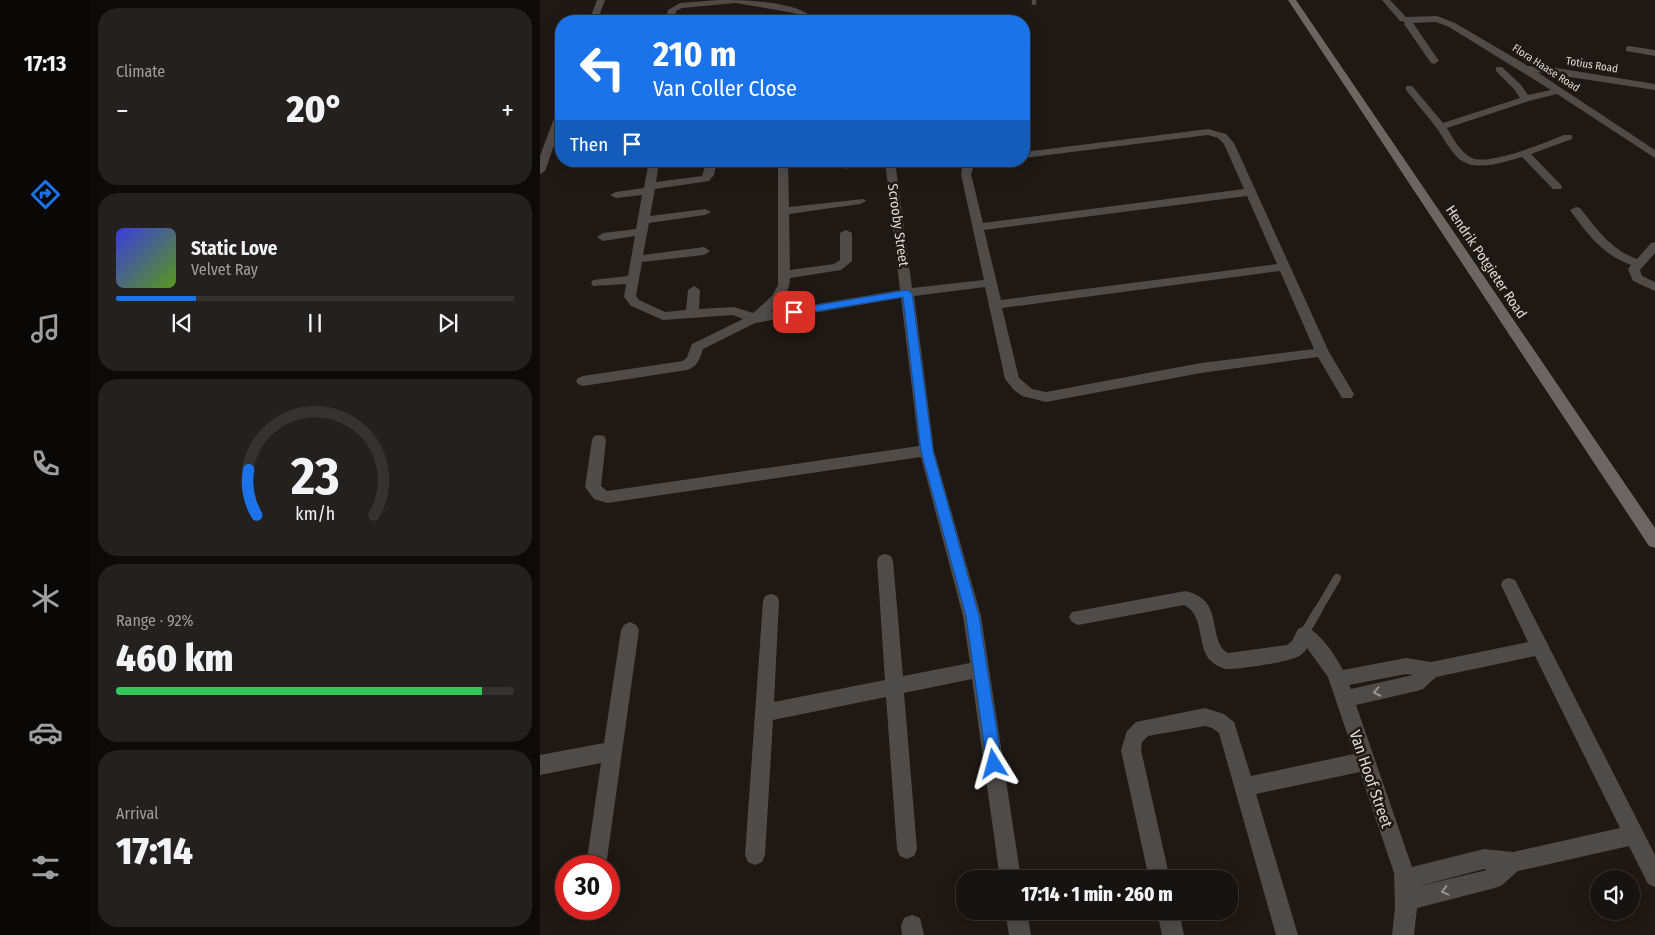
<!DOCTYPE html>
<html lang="en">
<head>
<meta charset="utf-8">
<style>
	body { margin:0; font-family:"Fira Sans Condensed",sans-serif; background:#24201e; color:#f1f3f6; height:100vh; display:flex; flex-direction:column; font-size:19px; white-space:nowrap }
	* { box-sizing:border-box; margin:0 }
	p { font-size:16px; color:#9e9e9f }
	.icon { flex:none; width:28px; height:28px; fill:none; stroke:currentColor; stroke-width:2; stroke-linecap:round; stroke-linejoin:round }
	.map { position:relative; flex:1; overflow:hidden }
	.panel { display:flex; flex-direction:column; gap:8px; padding:8px; background:#0d0a09; width:450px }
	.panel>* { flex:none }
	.hud { position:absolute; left:15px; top:15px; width:475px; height:152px; border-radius:20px; box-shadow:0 5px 20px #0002,0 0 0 1px #363230; background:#1a73e8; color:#fff; overflow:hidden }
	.fabs { position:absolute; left:1050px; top:870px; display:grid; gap:10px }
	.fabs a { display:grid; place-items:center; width:50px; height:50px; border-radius:50%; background:#171310; box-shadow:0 5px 20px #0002,0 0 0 1px #363230; font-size:25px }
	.speed { position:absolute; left:15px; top:855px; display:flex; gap:10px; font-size:25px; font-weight:700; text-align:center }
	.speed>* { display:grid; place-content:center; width:65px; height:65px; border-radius:50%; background:#171310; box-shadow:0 5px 20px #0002,0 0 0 1px #363230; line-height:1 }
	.speed .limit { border:8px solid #d22; background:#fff; color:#111 }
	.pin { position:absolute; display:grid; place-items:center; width:42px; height:42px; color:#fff; margin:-21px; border-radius:10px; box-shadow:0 2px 8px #0006 }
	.me { position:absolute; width:55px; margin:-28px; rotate:352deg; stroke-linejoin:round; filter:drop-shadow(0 0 4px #0008) }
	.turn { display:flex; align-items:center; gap:18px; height:105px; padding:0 15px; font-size:22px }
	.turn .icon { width:65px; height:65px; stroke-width:2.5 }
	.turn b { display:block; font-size:35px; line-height:42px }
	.then { display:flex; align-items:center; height:48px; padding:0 15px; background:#0003; gap:10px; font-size:19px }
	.big { font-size:38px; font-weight:800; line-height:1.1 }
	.panel .widget { flex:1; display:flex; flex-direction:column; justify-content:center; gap:8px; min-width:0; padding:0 18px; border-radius:20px; background:#24201e }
	.panel .dial { align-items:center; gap:0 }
	.dial svg { height:130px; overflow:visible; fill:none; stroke:#363230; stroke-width:7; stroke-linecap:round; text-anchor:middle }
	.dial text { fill:#f1f3f6; stroke:none }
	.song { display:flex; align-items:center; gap:15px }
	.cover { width:60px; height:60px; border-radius:8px; background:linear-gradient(135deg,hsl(240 70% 55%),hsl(90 70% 35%)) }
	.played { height:5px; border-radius:2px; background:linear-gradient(90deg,#1a73e8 20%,#363230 20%) }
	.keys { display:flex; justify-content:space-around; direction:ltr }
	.heat { display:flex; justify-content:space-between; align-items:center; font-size:28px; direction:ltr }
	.charge { height:8px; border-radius:4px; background:linear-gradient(90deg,#34c759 92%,#363230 0) }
	.trip { position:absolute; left:416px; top:870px; width:282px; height:50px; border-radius:20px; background:#171310; box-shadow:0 5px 20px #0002,0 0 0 1px #363230; font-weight:800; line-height:50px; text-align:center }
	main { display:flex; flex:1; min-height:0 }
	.tab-bar { display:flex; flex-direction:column; width:90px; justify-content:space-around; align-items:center; background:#090806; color:#9e9e9f }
	.tab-bar .icon { width:35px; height:35px }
	.tab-bar .active { color:#1a73e8 }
	.tab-bar b { font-size:22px; color:#f1f3f6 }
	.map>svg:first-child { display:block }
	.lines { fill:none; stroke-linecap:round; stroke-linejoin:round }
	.lane-far2 { stroke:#4e4b49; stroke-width:4.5 }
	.lane-far1 { stroke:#4e4b49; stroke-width:8 }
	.lane { stroke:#4e4b49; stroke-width:9 }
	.street { fill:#4e4b49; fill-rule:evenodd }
	.secondary { fill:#6b6663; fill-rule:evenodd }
	.oneway { stroke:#969390 }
	.route { fill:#1a73e8; stroke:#114b97 }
	.labels { text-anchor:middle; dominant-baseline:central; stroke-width:5; stroke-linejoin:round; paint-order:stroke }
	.far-street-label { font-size:11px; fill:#dfdbd8; stroke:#1f1915 }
	.street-label { font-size:14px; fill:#dfdbd8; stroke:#1f1915 }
	.near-street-label { font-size:16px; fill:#dfdbd8; stroke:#1f1915 }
</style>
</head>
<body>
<main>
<nav class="tab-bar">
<b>17:13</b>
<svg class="icon active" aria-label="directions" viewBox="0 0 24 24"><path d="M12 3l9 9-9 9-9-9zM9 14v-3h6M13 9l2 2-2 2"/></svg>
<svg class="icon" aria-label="music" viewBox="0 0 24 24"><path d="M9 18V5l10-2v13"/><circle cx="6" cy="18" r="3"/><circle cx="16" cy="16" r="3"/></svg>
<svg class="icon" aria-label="phone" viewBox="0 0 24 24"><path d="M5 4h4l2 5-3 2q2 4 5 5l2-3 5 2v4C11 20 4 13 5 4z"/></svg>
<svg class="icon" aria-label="climate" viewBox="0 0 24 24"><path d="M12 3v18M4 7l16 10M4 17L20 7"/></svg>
<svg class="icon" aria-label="car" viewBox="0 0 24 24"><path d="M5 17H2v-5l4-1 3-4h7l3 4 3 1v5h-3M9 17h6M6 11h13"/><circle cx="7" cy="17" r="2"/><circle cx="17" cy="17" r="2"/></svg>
<svg class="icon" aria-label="filters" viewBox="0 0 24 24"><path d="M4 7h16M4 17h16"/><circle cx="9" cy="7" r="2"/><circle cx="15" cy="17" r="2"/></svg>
</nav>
<section class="panel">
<div class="widget"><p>Climate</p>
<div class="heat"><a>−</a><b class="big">20°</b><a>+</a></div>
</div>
<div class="widget">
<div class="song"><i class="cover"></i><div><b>Static Love</b><p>Velvet Ray</p></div></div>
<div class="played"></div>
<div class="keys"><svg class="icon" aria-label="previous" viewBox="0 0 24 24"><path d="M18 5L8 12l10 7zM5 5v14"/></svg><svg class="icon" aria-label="pause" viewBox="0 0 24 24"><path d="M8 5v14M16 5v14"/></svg><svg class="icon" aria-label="next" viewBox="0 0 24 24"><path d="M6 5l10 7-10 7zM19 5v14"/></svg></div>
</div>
<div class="widget dial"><svg viewBox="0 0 100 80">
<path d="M14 69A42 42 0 1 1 86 69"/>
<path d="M14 69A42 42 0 0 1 9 41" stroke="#1a73e8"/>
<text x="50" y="56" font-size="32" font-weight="700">23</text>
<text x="50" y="72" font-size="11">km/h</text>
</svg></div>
<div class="widget"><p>Range · 92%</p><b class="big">460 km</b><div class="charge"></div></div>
<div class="widget"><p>Arrival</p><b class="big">17:14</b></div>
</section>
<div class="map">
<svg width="1115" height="935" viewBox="0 0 1115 935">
	<rect width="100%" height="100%" fill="#1f1915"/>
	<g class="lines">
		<path class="lane-far2" d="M494 0V3"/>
		<path class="lane-far1" d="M777 612 797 578"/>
		<path class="lane" d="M764 634 778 610"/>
		<g class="street">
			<path d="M57 0H65L57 21H49Z"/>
			<path d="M179 0C206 0 243 1 267 13L269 21H261L260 16 254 13 196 3 142 8 136 11 134 21H126L128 10 140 3Z"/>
			<path d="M842 0H850L866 17 897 16 915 23 988 66 1010 67 1115 84V90L997 72 1115 150V158L1017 94 989 101 907 128C913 138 921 153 932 158 950 166 1006 142 1024 135H1032V139L991 154 1021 185 1022 187 1021 189H1013L982 157C963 162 935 173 918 158 910 150 904 139 898 130 888 116 876 103 866 90V86H872L903 123 980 98 974 89 956 71V67H962L981 85 988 95 1011 90 909 27 896 22 873 23 899 61 894 64 891 63 864 24 865 22 860 21Z"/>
			<path d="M1089 46 1115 50V56L1086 51V47Z"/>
			<path d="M21 110V126L5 171 0 174V156L16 113Z"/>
			<path d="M668 129 686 134 694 143 789 352 814 394 812 398H802L778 357 661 373 506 402 482 396 474 390 465 379 445 287 374 296 394 451 441 616 481 879H460L432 679 364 693 377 849 374 856 367 859 360 856 357 849 346 697 233 720 225 855 222 862 215 865 208 862 205 855 223 601 225 596 231 594 237 596 239 601 234 702 345 680 337 561 339 556 345 554 351 556 353 561 363 676 430 663 423 616 381 457 67 503 54 499 45 487 52 440 54 436 59 435 64 436 66 440 61 486 67 491 379 446 361 298 215 323 163 349C160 359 157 367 147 370L43 386 38 384 36 381 38 378 43 376 143 361 147 357 152 344 203 319 193 315 123 320 91 306 84 297 86 284 53 286 51 283 53 280 88 276 95 236 63 241 57 237 63 233 96 229 102 195 76 198 70 195 76 192 104 188 109 161H119L116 182 162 176 167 161H177L174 175 169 181 115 189 110 216 165 209 171 212 165 215 109 223 103 255 164 247 170 251 164 255 102 262 96 296 99 300 125 312 146 310 148 290 154 286 160 290 159 309 194 307 213 313 232 296 238 285V161H248L249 207 324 199 326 201 320 204 249 214 250 270 294 264 300 260V233L306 230 312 233V261L301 270 250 278C250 291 241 303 231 312L360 290 345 161H355L372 288 444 280 421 174 422 167 428 161H442L433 168 431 174 443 223 704 189 684 144 678 138 668 135 484 158V152ZM707 196 737 264 461 300 444 230ZM740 271 774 349 661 363 506 392 492 389 479 378 462 308Z"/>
			<path d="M295 161H307L311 166 306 169Z"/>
			<path d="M1036 207 1040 208C1057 229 1070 249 1097 259L1111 243 1115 242V253L1100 270 1102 276 1115 282V291L1093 281 1088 269 1091 265C1063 255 1047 234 1030 210Z"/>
			<path d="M969 578 975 580 1115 855V887L1108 884 1089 846 978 871 962 885 955 888 877 908 874 935H852L855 907 854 873 820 772 716 794 758 935H736L679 733 672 728 665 726 608 736 602 742 601 750 630 879H609L581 750 587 731 596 722 665 708 684 714 694 722 711 776 814 754 788 677 767 648C764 654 757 658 751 659 741 663 695 670 686 669 681 668 673 664 669 659 657 644 664 614 644 605L538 625 532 622 529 617 532 612 645 591C650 592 656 594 660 597 680 609 670 644 688 653L747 645 752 641 758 629 764 626C780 632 795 655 803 670L866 658 891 662 988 642 961 585 963 580ZM995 656 1080 828 973 852 944 849 872 867 816 705 877 691 883 689 896 677ZM866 674 873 675 811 689 809 685ZM944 869 947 870 875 887Z"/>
			<path d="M90 622 96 625 99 630 66 866H46L61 763 0 775V755L64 743 81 630 84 625Z"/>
			<path d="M465 911H487L491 935H469Z"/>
			<path d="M617 911H639L644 935H622Z"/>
			<path d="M372 915 380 918 384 935H362L361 926 364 918Z"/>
		</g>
		<path class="secondary" d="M748 0H756L1115 528V548L1109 546Z"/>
	</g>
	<defs><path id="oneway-chevron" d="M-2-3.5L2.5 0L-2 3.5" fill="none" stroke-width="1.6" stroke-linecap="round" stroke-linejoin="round" transform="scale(1.25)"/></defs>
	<g class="oneway">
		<use href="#oneway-chevron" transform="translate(837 692) rotate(168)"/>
		<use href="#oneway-chevron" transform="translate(905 891) rotate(166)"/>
	</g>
	<path class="route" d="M367 290 372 293 393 451 439 616 462 764 459 769 454 771 449 769 447 764 426 616 381 451 363 297 254 315 249 312 254 309Z"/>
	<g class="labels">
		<g class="far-street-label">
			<text transform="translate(1052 65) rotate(9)">Totius Road</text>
			<text transform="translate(1006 68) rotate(33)">Flora Haase Road</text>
		</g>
		<g class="street-label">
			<text transform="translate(358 225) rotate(82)">Scrooby Street</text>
			<text transform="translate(946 262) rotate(56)">Hendrik Potgieter Road</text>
		</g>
		<g class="near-street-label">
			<text transform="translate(831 779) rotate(71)">Van Hoof Street</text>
		</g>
	</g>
</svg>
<div class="fabs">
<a><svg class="icon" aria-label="sound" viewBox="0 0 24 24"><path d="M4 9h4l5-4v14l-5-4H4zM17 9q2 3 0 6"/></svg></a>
</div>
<div class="speed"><div class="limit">30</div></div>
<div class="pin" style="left:254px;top:312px;background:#d93025"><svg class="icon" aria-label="arrive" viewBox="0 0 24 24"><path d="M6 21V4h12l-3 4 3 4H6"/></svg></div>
<svg class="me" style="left:454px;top:764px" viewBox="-20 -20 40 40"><path d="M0-17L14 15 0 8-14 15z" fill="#1a73e8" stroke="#fff" stroke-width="4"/></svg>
<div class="trip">17:14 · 1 min · 260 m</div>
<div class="hud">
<div class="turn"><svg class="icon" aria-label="left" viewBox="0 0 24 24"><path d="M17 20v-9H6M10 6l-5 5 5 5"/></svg><div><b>210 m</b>Van Coller Close</div></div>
<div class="then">Then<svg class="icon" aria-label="arrive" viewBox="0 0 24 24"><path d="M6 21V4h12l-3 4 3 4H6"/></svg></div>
</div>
</div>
</main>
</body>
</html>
